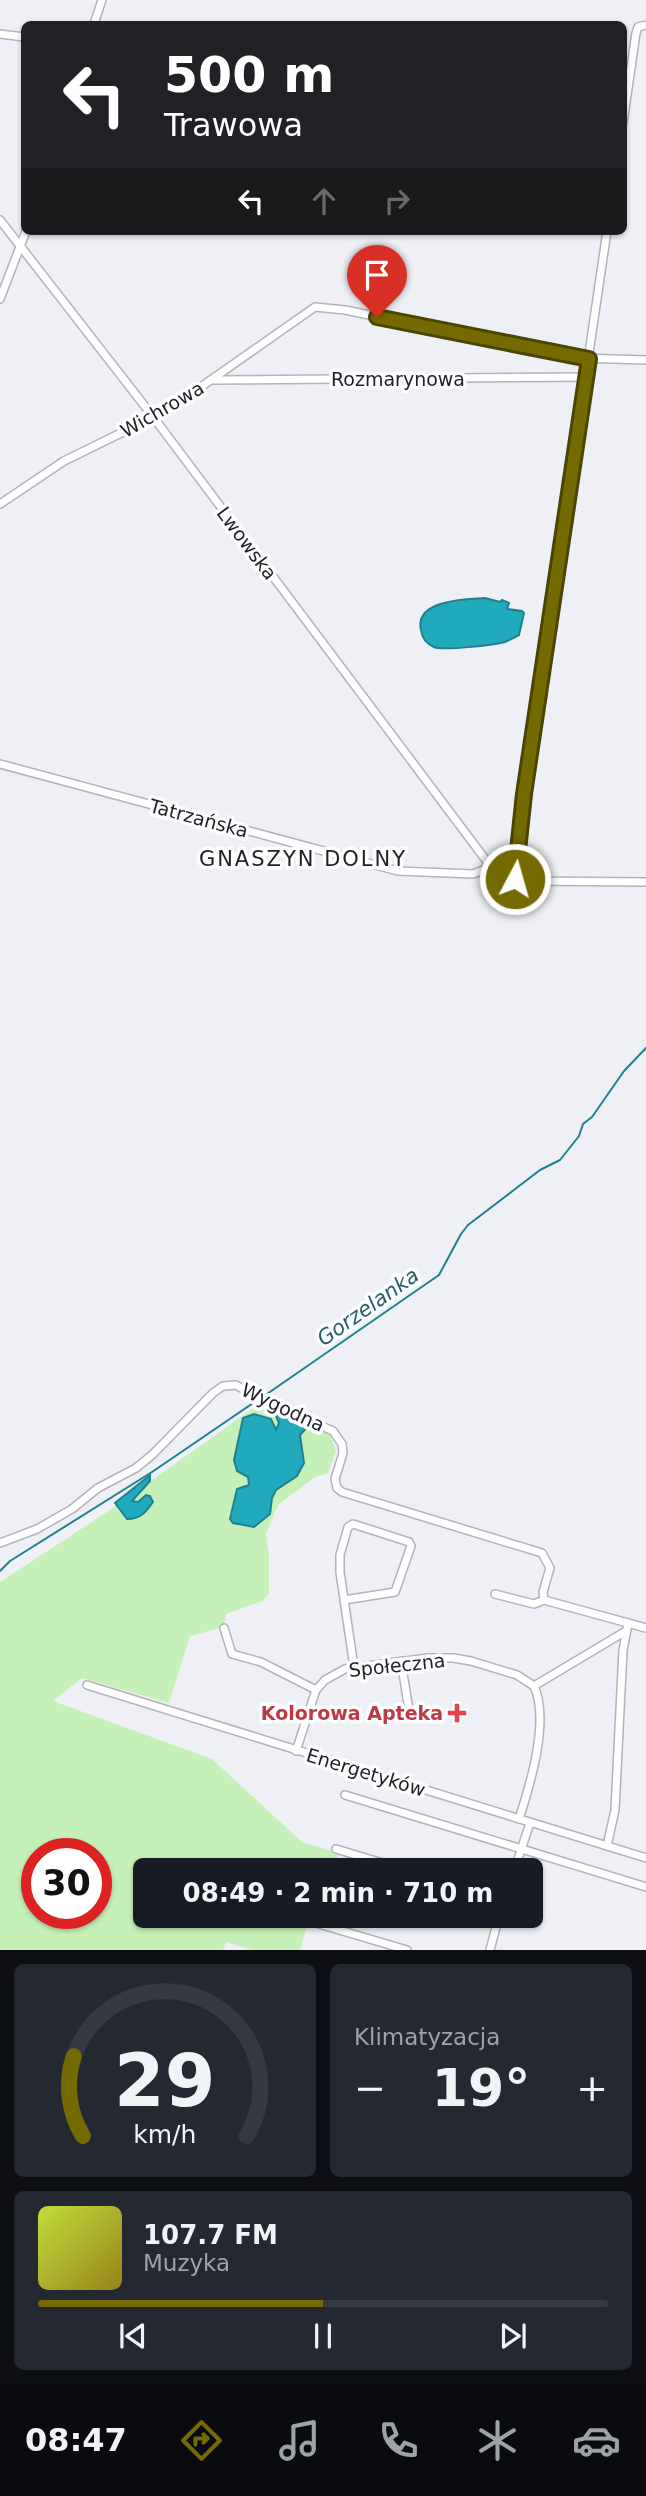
<!DOCTYPE html>
<html lang="pl">
<head>
<meta charset="utf-8">
<style>
	body { margin:0; font-family:"DejaVu Sans",sans-serif; background:#242831; color:#f1f3f6; height:100vh; display:flex; flex-direction:column; font-size:26px; white-space:nowrap }
	* { box-sizing:border-box; margin:0 }
	p { font-size:23px; color:#9ea1a6 }
	.icon { flex:none; width:38px; height:38px; fill:none; stroke:currentColor; stroke-width:2; stroke-linecap:round; stroke-linejoin:round }
	.map { position:relative; height:1950px; overflow:hidden }
	.details { display:flex; flex-direction:column; gap:14px; padding:14px; background:#0d0f14; flex:1 }
	.details>* { flex:none }
	.guide { position:absolute; left:21px; top:21px; width:606px; height:214px; border-radius:10px; box-shadow:0 2px 5px #0004; background:#202124; color:#fff; overflow:hidden }
	.speed { position:absolute; left:21px; top:1838px; display:flex; gap:14px; font-size:35px; font-weight:700; text-align:center }
	.speed>* { display:grid; place-content:center; width:91px; height:91px; border-radius:50%; background:#171b24; box-shadow:0 2px 5px #0004; line-height:1 }
	.speed .limit { border:10px solid #d22; background:#fff; color:#111 }
	.pin { position:absolute; display:grid; place-items:center; width:60px; height:60px; color:#fff; margin:-72px -30px; border-radius:50% 50% 50% 0; rotate:-45deg; box-shadow:0 0 7px #0007 }
	.pin .icon { rotate:45deg }
	.me { position:absolute; width:77px; margin:-38px; rotate:6deg; stroke-linejoin:round; filter:drop-shadow(0 0 5px #0008) }
	.turn { display:flex; align-items:center; gap:24px; height:147px; padding:0 28px; font-size:32px }
	.turn .icon { width:91px; height:91px; stroke-width:2.5 }
	.turn b { display:block; font-size:49px; line-height:60px }
	.lanes { display:flex; align-items:center; height:66px; padding:0 28px; background:#0003; justify-content:center; gap:35px; direction:ltr }
	.lanes .off { opacity:.35 }
	.big { font-size:52px; font-weight:700; line-height:1.1 }
	.details .tile { flex:1; display:flex; flex-direction:column; justify-content:center; gap:10px; min-width:0; padding:0 24px; border-radius:10px; background:#242831 }
	.details .dial { align-items:center; gap:0 }
	.dial svg { height:182px; overflow:visible; fill:none; stroke:#363941; stroke-width:7; stroke-linecap:round; text-anchor:middle }
	.dial text { fill:#f1f3f6; stroke:none }
	.song { display:flex; align-items:center; gap:21px }
	.cover { width:84px; height:84px; border-radius:10px; background:linear-gradient(135deg,hsl(70 70% 55%),hsl(50 70% 35%)) }
	.played { height:7px; border-radius:4px; background:linear-gradient(90deg,#756a01 50%,#363941 50%) }
	.keys { display:flex; justify-content:space-around; direction:ltr }
	.heat { display:flex; justify-content:space-between; align-items:center; font-size:38px; direction:ltr }
	.details .tiles { flex:1; display:grid; gap:14px; grid-template-columns:1fr 1fr }
	.tile:last-child { grid-column:span 2 }
	.trip { position:absolute; left:133px; top:1858px; width:410px; height:70px; border-radius:10px; background:#171b24; box-shadow:0 2px 5px #0004; font-weight:700; line-height:70px; text-align:center }
	.dock { display:flex; height:112px; justify-content:space-around; align-items:center; background:#090b0e; color:#9ea1a6 }
	.dock .icon { width:49px; height:49px }
	.dock .on { color:#756a01 }
	.dock b { font-size:32px; color:#f1f3f6 }
	.map>svg:first-child { display:block }
	.green { fill:#c5f1b8; fill-rule:evenodd }
	.water { fill:#21a9bd; stroke:#20808e; stroke-width:2 }
	.lines { fill:none; stroke-linecap:round; stroke-linejoin:round }
	.stream { stroke:#20808e; stroke-width:2 }
	.minor-casing { stroke:#b2b4b9; stroke-width:10 }
	.minor { stroke:#fff; stroke-width:7 }
	.route-casing { stroke:#4c4501; stroke-width:18 }
	.route { stroke:#756a01; stroke-width:12 }
	.health-dot { fill:#e0444e; stroke:#fcfdff; stroke-width:2.5 }
	.labels { text-anchor:middle; dominant-baseline:central; stroke-width:7; stroke-linejoin:round; paint-order:stroke }
	.street-label { font-size:19px; fill:#1f2021; stroke:#fcfdff }
	.health-label { font-size:19px; font-weight:bold; fill:#be3a42; stroke:#fcfdff; text-anchor:end }
	.neighbourhood-label { font-size:21px; letter-spacing:2px; fill:#1f2021; stroke:#fcfdff }
	.water-label { font-size:21px; font-style:italic; fill:#2a5d66; stroke:#fcfdff }
</style>
</head>
<body>
<div class="map">
<svg width="646" height="1950" viewBox="0 0 646 1950">
	<rect width="100%" height="100%" fill="#eef0f5"/>
	<path class="green" d="M259 1404 329 1432 336 1451 328 1473 315 1477 278 1505 266 1534 269 1555V1594L262 1601 226 1614 224 1627 190 1636 169 1703 82 1678 53 1701 212 1759 302 1842 339 1853 332 1871H145V1916H310L300 1950H252L226 1942 223 1950H0V1582L107 1512ZM37 1853H96V1913H37Z"/>
	<g class="water">
		<path d="M485 598 500 602 502 600 509 603 507 609 522 611 524 613 519 635C515 637 510 640 505 642 493 645 444 651 434 647 427 644 422 638 421 630 414 600 466 599 485 598Z"/>
		<path d="M279 1412 309 1425 300 1435 304 1463 297 1476 276 1490 272 1498 270 1514 254 1527 233 1523 230 1519 237 1489 249 1485 248 1477 237 1471 234 1460 243 1418 254 1414 271 1419 276 1430 279 1423 276 1416Z"/>
		<path d="M150 1475V1481L132 1501 138 1502 146 1495 150 1496 153 1502C146 1512 141 1519 127 1519L115 1503Z"/>
	</g>
	<g class="lines">
		<g class="stream">
			<path d="M264 1396 439 1275 461 1234 468 1225 540 1170 560 1160 579 1136 583 1124 592 1117 624 1071 646 1048"/>
			<path d="M0 1571 10 1561 152 1472 256 1401"/>
		</g>
		<g class="minor-casing">
			<g id="minor">
				<path d="M94 24 102 0"/>
				<path d="M0 34 24 37"/>
				<path d="M623 123 636 33 638 27 646 25"/>
				<path d="M0 220 154 418 491 867 500 875 530 881 646 882"/>
				<path d="M0 299 26 231"/>
				<path d="M211 380 586 377"/>
				<path d="M0 504 64 461 168 410 315 307 345 310 579 358 646 360"/>
				<path d="M0 764 398 871 473 874 491 867"/>
				<path d="M515 879 524 794 607 231"/>
				<path d="M0 1543 37 1529 72 1509 98 1488 136 1468 152 1455 213 1393 223 1386 236 1385 264 1401 333 1431 342 1444 343 1453 335 1479 337 1488 342 1492 542 1553 550 1568 543 1592 544 1600"/>
				<path d="M495 1594 534 1604 544 1600 646 1628"/>
				<path d="M344 1600 395 1592 411 1546 409 1542 353 1524 348 1527 340 1555V1572L354 1667"/>
				<path d="M224 1628 232 1654 261 1662 316 1690"/>
				<path d="M401 1661 409 1710 414 1713"/>
				<path d="M87 1685 646 1858"/>
				<path d="M534 1686 626 1631"/>
				<path d="M296 1751 316 1690 325 1680 345 1669 428 1658H453L471 1661 517 1675 534 1686C550 1721 530 1785 519 1819"/>
				<path d="M345 1795 646 1887"/>
				<path d="M607 1846 615 1810 623 1650 628 1624"/>
				<path d="M336 1849 409 1871"/>
				<path d="M514 1871 530 1823"/>
				<path d="M312 1922 407 1950"/>
				<path d="M490 1950 499 1916"/>
			</g>
		</g>
		<use href="#minor" class="minor"/>
	</g>
	<g class="lines">
		<g class="route-casing">
			<path id="route" d="M377 317 589 359 524 794 515 879"/>
		</g>
		<use href="#route" class="route"/>
	</g>
	<path class="health-dot" d="M453.5 1702.5h7v7h7v7h-7v7h-7v-7h-7v-7h7z"/>
	<g class="labels">
		<g class="street-label">
			<text x="398" y="379">Rozmarynowa</text>
			<text transform="translate(162 409) rotate(-30)">Wichrowa</text>
			<text transform="translate(247 543) rotate(53)">Lwowska</text>
			<text transform="translate(199 818) rotate(15)">Tatrzańska</text>
			<text transform="translate(283 1407) rotate(25)">Wygodna</text>
			<text transform="translate(397 1665) rotate(-6)">Społeczna</text>
			<text transform="translate(366 1772) rotate(17)">Energetyków</text>
		</g>
		<g class="health-label">
			<text x="443" y="1713">Kolorowa Apteka</text>
		</g>
		<g class="neighbourhood-label">
			<text x="303" y="859">GNASZYN DOLNY</text>
		</g>
		<g class="water-label">
			<text transform="translate(368 1307) rotate(-35)">Gorzelanka</text>
		</g>
	</g>
</svg>
<div class="speed"><div class="limit">30</div></div>
<div class="pin" style="left:377px;top:317px;background:#d93025"><svg class="icon" aria-label="arrive" viewBox="0 0 24 24"><path d="M6 21V4h12l-3 4 3 4H6"/></svg></div>
<svg class="me" style="left:515px;top:879px" viewBox="-20 -20 40 40"><circle r="17" fill="#756a01" stroke="#fff" stroke-width="3"/><path d="M0-11L8 9 0 5-8 9z" fill="#fff"/></svg>
<div class="trip">08:49 · 2 min · 710 m</div>
<div class="guide">
<div class="turn"><svg class="icon" aria-label="left" viewBox="0 0 24 24"><path d="M17 20v-9H6M10 6l-5 5 5 5"/></svg><div><b>500 m</b>Trawowa</div></div>
<div class="lanes"><svg class="icon" aria-label="left" viewBox="0 0 24 24"><path d="M17 20v-9H6M10 6l-5 5 5 5"/></svg><svg class="icon off" aria-label="ahead" viewBox="0 0 24 24"><path d="M12 20V5M6 11l6-6 6 6"/></svg><svg class="icon off" aria-label="right" viewBox="0 0 24 24"><path d="M7 20v-9h11M14 6l5 5-5 5"/></svg></div>
</div>
</div>
<section class="details">
<div class="tiles">
<div class="tile dial"><svg viewBox="0 0 100 80">
<path d="M14 69A42 42 0 1 1 86 69"/>
<path d="M14 69A42 42 0 0 1 10 34" stroke="#756a01"/>
<text x="50" y="56" font-size="32" font-weight="700">29</text>
<text x="50" y="72" font-size="11">km/h</text>
</svg></div>
<div class="tile"><p>Klimatyzacja</p>
<div class="heat"><a>−</a><b class="big">19°</b><a>+</a></div>
</div>
<div class="tile">
<div class="song"><i class="cover"></i><div><b>107.7 FM</b><p>Muzyka</p></div></div>
<div class="played"></div>
<div class="keys"><svg class="icon" aria-label="previous" viewBox="0 0 24 24"><path d="M18 5L8 12l10 7zM5 5v14"/></svg><svg class="icon" aria-label="pause" viewBox="0 0 24 24"><path d="M8 5v14M16 5v14"/></svg><svg class="icon" aria-label="next" viewBox="0 0 24 24"><path d="M6 5l10 7-10 7zM19 5v14"/></svg></div>
</div>
</div>
</section>
<nav class="dock">
<b>08:47</b>
<svg class="icon on" aria-label="directions" viewBox="0 0 24 24"><path d="M12 3l9 9-9 9-9-9zM9 14v-3h6M13 9l2 2-2 2"/></svg>
<svg class="icon" aria-label="music" viewBox="0 0 24 24"><path d="M9 18V5l10-2v13"/><circle cx="6" cy="18" r="3"/><circle cx="16" cy="16" r="3"/></svg>
<svg class="icon" aria-label="phone" viewBox="0 0 24 24"><path d="M5 4h4l2 5-3 2q2 4 5 5l2-3 5 2v4C11 20 4 13 5 4z"/></svg>
<svg class="icon" aria-label="climate" viewBox="0 0 24 24"><path d="M12 3v18M4 7l16 10M4 17L20 7"/></svg>
<svg class="icon" aria-label="car" viewBox="0 0 24 24"><path d="M5 17H2v-5l4-1 3-4h7l3 4 3 1v5h-3M9 17h6M6 11h13"/><circle cx="7" cy="17" r="2"/><circle cx="17" cy="17" r="2"/></svg>
</nav>
</body>
</html>
